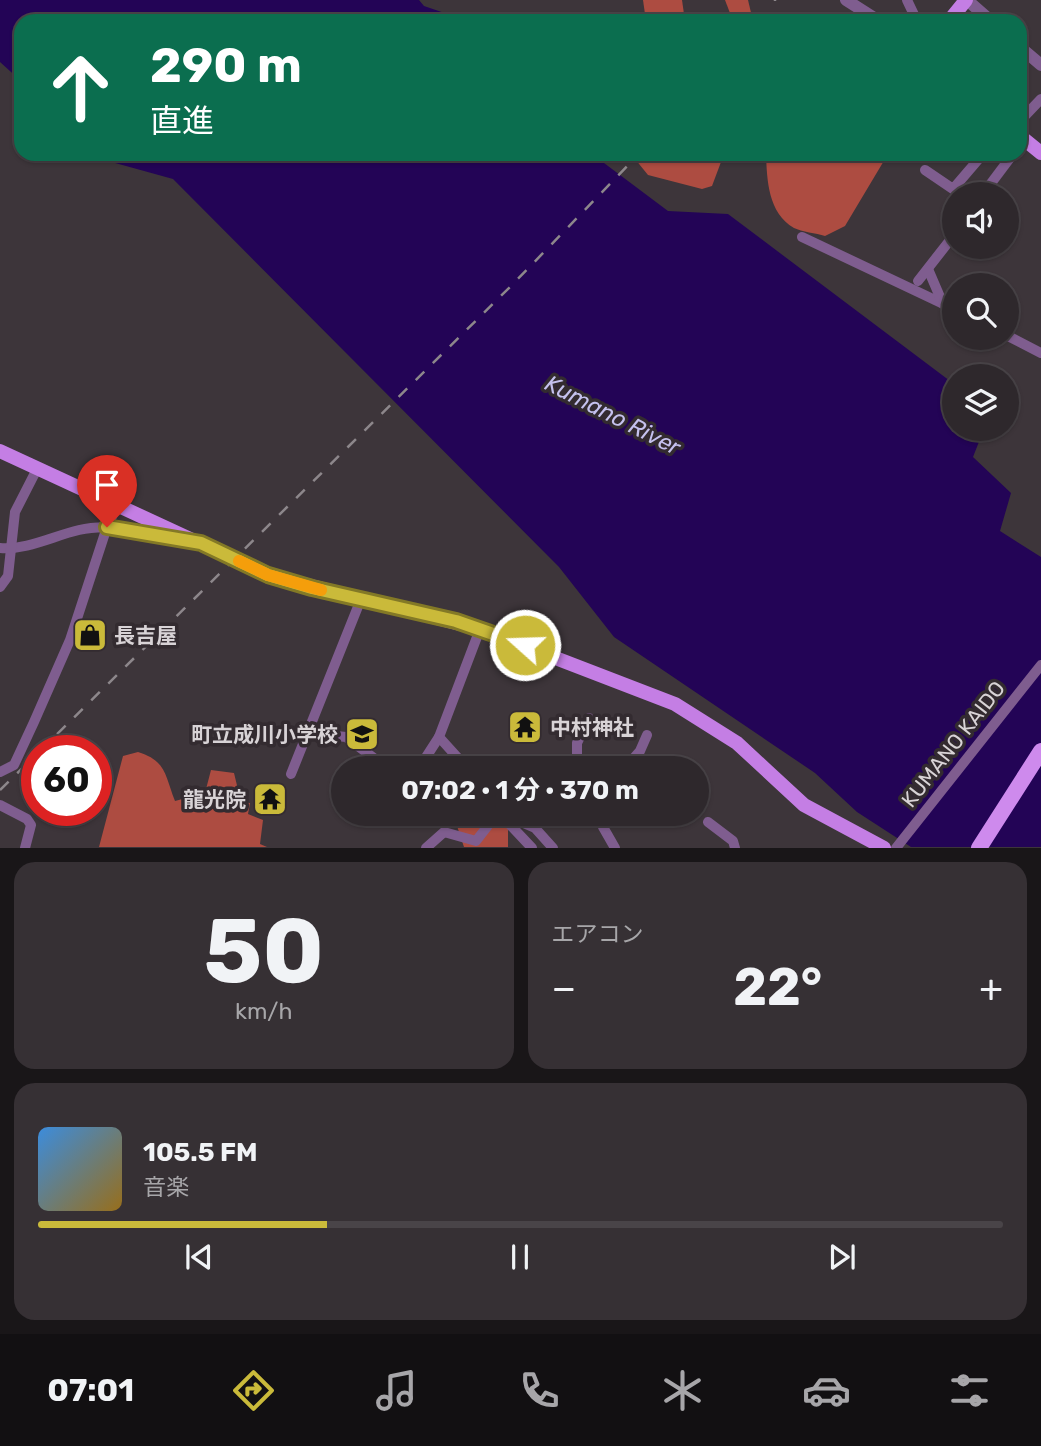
<!DOCTYPE html>
<html lang="ja">
<head>
<meta charset="utf-8">
<style>
	body { margin:0; font-family:Rubik,"Noto Sans JP",sans-serif; background:#363034; color:#f1f3f6; height:100vh; display:flex; flex-direction:column; font-size:26px; white-space:nowrap }
	* { box-sizing:border-box; margin:0 }
	p { font-size:23px; color:#a7a6a9 }
	.icon { flex:none; width:38px; height:38px; fill:none; stroke:currentColor; stroke-width:2; stroke-linecap:round; stroke-linejoin:round }
	.map { position:relative; height:848px; overflow:hidden }
	.panel { display:flex; flex-direction:column; gap:14px; padding:14px; background:#191618; flex:1 }
	.panel>* { flex:none }
	.top-card { position:absolute; left:14px; top:14px; width:1013px; height:147px; border-radius:21px; box-shadow:0 2px 5px #0004,0 0 0 2px #494448; background:#0b6e4f; color:#fff; overflow:hidden }
	.fabs { position:absolute; left:942px; top:182px; display:grid; gap:14px }
	.fabs a { display:grid; place-items:center; width:77px; height:77px; border-radius:50%; background:#2e282c; box-shadow:0 2px 5px #0004,0 0 0 2px #494448; font-size:35px }
	.speed { position:absolute; left:21px; top:735px; display:flex; gap:14px; font-size:35px; font-weight:700; text-align:center }
	.speed>* { display:grid; place-content:center; width:91px; height:91px; border-radius:50%; background:#2e282c; box-shadow:0 2px 5px #0004,0 0 0 2px #494448; line-height:1 }
	.speed .limit { border:10px solid #d22; background:#fff; color:#111 }
	.pin { position:absolute; display:grid; place-items:center; width:60px; height:60px; color:#fff; margin:-72px -30px; border-radius:50% 50% 50% 0; rotate:-45deg; box-shadow:0 0 7px #0007 }
	.pin .icon { rotate:45deg }
	.me { position:absolute; width:77px; margin:-38px; rotate:290deg; stroke-linejoin:round; filter:drop-shadow(0 0 5px #0008) }
	.turn { display:flex; align-items:center; gap:24px; height:147px; padding:0 21px; font-size:32px }
	.turn .icon { width:91px; height:91px; stroke-width:2.5 }
	.turn b { display:block; font-size:49px; line-height:60px }
	.big { font-size:52px; font-weight:700; line-height:1.1 }
	.panel .widget { flex:1; display:flex; flex-direction:column; justify-content:center; gap:10px; min-width:0; padding:0 24px; border-radius:21px; background:#363034 }
	.panel .dial { align-items:center; gap:0 }
	.dial b { font-size:91px; line-height:1 }
	.song { display:flex; align-items:center; gap:21px }
	.cover { width:84px; height:84px; border-radius:10px; background:linear-gradient(135deg,hsl(210 70% 55%),hsl(40 70% 35%)) }
	.played { height:7px; border-radius:4px; background:linear-gradient(90deg,#caba3a 30%,#494448 30%) }
	.keys { display:flex; justify-content:space-around; direction:ltr }
	.heat { display:flex; justify-content:space-between; align-items:center; font-size:38px; direction:ltr }
	.panel .tiles { flex:1; display:grid; gap:14px; grid-template-columns:1fr 1fr }
	.widget:last-child { grid-column:span 2 }
	.trip { position:absolute; left:331px; top:756px; width:378px; height:70px; border-radius:35px; background:#2e282c; box-shadow:0 2px 5px #0004,0 0 0 2px #494448; font-weight:700; line-height:70px; text-align:center }
	.menu { display:flex; height:112px; justify-content:space-around; align-items:center; background:#121012; color:#a7a6a9 }
	.menu .icon { width:49px; height:49px }
	.menu .current { color:#caba3a }
	.menu b { font-size:32px; color:#f1f3f6 }
	.map>svg:first-child { display:block }
	.forest { fill:#ad4c41 }
	.water { fill:#230456 }
	.lines { fill:none; stroke-linecap:round; stroke-linejoin:round }
	.minor { stroke:#7f5d8f; stroke-width:10 }
	.tertiary { stroke:#7f5d8f; stroke-width:12 }
	.primary { stroke:#c47ee4; stroke-width:14 }
	.trunk { stroke:#ce8aed; stroke-width:16 }
	.rail { stroke:#8d878b; stroke-width:2.5; stroke-dasharray:12 12; stroke-linecap:butt }
	.route-casing { stroke:#837926; stroke-width:18 }
	.route { stroke:#caba3a; stroke-width:12 }
	.slow { stroke:#f59e0b; stroke-width:12 }
	.labels { text-anchor:middle; dominant-baseline:central; stroke-width:7; stroke-linejoin:round; paint-order:stroke }
	.poi-label { font-size:21px; font-weight:bold; fill:#d8d3d6; stroke:#332b30; text-anchor:start }
	.street-label { font-size:21px; fill:#d8d3d6; stroke:#332b30 }
	.water-label { font-size:23px; font-style:italic; fill:#c5c1ee; stroke:#332b30 }
</style>
</head>
<body>
<div class="map">
<svg width="1041" height="848" viewBox="0 0 1041 848">
	<rect width="100%" height="100%" fill="#3d353a"/>
	<g class="forest">
		<path d="M643 0H682L685 21H646Z"/>
		<path d="M725 0H748L753 21H733Z"/>
		<path d="M631 154H724L712 186 702 189 648 175Z"/>
		<path d="M766 154H888L845 226 825 236C816 233 802 232 794 228 768 213 767 180 766 154Z"/>
		<path d="M138 752C167 761 165 776 175 801L205 793 211 770 234 773 241 802 250 803 248 814 263 820 260 844 267 847H99L123 756Z"/>
		<path d="M453 814H508V847H464Z"/>
	</g>
	<g class="water">
		<path d="M0 0H419L424 6 468 21H21V81L0 62Z"/>
		<path d="M100 154H592L668 211 728 214 954 384V429H984L973 457 1011 493 1000 531 1041 557V847H911L857 812 815 773 614 637 559 567 173 179 108 161Z"/>
	</g>
	<g class="lines">
		<g class="minor">
			<path d="M907 0 917 21"/>
			<path d="M1020 121 1041 99"/>
			<path d="M925 170 953 189 983 154"/>
			<path d="M983 194 1013 154"/>
			<path d="M802 237 954 309"/>
			<path d="M928 269 943 304"/>
			<path d="M918 281 954 235"/>
			<path d="M1006 335 1041 353"/>
			<path d="M0 548C27 550 53 536 79 530 112 522 149 533 181 539"/>
			<path d="M0 587 8 576 15 512 37 469"/>
			<path d="M308 733 346 737 387 768"/>
			<path d="M419 768 439 737"/>
			<path d="M467 768 439 737 480 629"/>
			<path d="M577 768V743L589 718"/>
			<path d="M625 768 640 751 647 735"/>
			<path d="M0 772 14 765 34 722 70 640 107 527 117 506"/>
			<path d="M291 774 361 599"/>
			<path d="M0 805 27 819 31 825 25 848"/>
			<path d="M503 814 535 828 553 848"/>
			<path d="M611 814 603 827 615 848"/>
			<path d="M501 815 532 848"/>
			<path d="M708 822 733 841 735 848"/>
			<path d="M426 848 444 832 476 841 497 814"/>
			<path d="M896 848 1041 665"/>
		</g>
		<g class="tertiary">
			<path d="M846 0 879 21"/>
			<path d="M967 0 991 21"/>
			<path d="M1020 47 1041 65"/>
		</g>
		<g class="primary">
			<path d="M949 21 966 0"/>
			<path d="M1020 136 1041 153"/>
			<path d="M0 451 268 575 480 629 675 704 737 743 804 805 884 848"/>
		</g>
		<path class="trunk" d="M979 848 1041 751"/>
		<g class="rail">
			<path d="M775 1V0"/>
			<path d="M40 751 512 285 639 154"/>
			<path d="M0 790 37 754"/>
		</g>
	</g>
	<g class="lines">
		<g class="route-casing">
			<path id="route" d="M107 527 201 543 268 575 312 588 456 621 525 645"/>
		</g>
		<use href="#route" class="route"/>
		<path class="slow" d="M239 561 268 575 321 590"/>
	</g>
	<defs>
		<g id="shop-square" transform="scale(1.75)"><rect x="-9" y="-9" width="18" height="18" rx="4" fill="#caba3a" stroke="#332b30"/><path d="M-5-2.5h2.3a2.7 3.5 0 0 1 5.4 0H5L5.5 6h-11ZM-1.5-2.5h3a1.5 2.3 0 0 0-3 0Z" fill="#111"/></g>
		<g id="temple-square" transform="scale(1.75)"><rect x="-9" y="-9" width="18" height="18" rx="4" fill="#caba3a" stroke="#332b30"/><path d="M0-6L5-2H3V0L6.5 2.5H4V6H1.5V3h-3V6H-4V2.5H-6.5L-3 0V-2H-5Z" fill="#111"/></g>
		<g id="school-square" transform="scale(1.75)"><rect x="-9" y="-9" width="18" height="18" rx="4" fill="#caba3a" stroke="#332b30"/><path d="M0-5L7-2L0 1L-7-2ZM-4 1L0 2.5L4 1V4Q0 6-4 4Z" fill="#111"/></g>
	</defs>
	<g fill-rule="evenodd">
		<use href="#shop-square" x="90" y="635"/>
		<use href="#temple-square" x="525" y="727"/>
		<use href="#school-square" x="362" y="734"/>
		<use href="#temple-square" x="270" y="799"/>
	</g>
	<g class="labels">
		<g class="poi-label">
			<text x="114" y="635">長吉屋</text>
			<text x="550" y="727">中村神社</text>
			<text x="338" y="734" text-anchor="end">町立成川小学校</text>
			<text x="246" y="799" text-anchor="end">龍光院</text>
		</g>
		<g class="street-label">
			<text transform="translate(953 744) rotate(-52)">KUMANO KAIDO</text>
		</g>
		<g class="water-label">
			<text transform="translate(613 415) rotate(27)">Kumano River</text>
		</g>
	</g>
</svg>
<div class="fabs">
<a><svg class="icon" aria-label="sound" viewBox="0 0 24 24"><path d="M4 9h4l5-4v14l-5-4H4zM17 9q2 3 0 6"/></svg></a>
<a><svg class="icon" aria-label="search" viewBox="0 0 24 24"><circle cx="10" cy="10" r="6"/><path d="M15 15l6 6"/></svg></a>
<a><svg class="icon" aria-label="layers" viewBox="0 0 24 24"><path d="M12 4l9 5-9 5-9-5zM3 14l9 5 9-5"/></svg></a>
</div>
<div class="speed"><div class="limit">60</div></div>
<div class="pin" style="left:107px;top:527px;background:#d93025"><svg class="icon" aria-label="arrive" viewBox="0 0 24 24"><path d="M6 21V4h12l-3 4 3 4H6"/></svg></div>
<svg class="me" style="left:525px;top:645px" viewBox="-20 -20 40 40"><circle r="17" fill="#caba3a" stroke="#fff" stroke-width="3"/><path d="M0-11L8 9 0 5-8 9z" fill="#fff"/></svg>
<div class="trip">07:02 · 1 分 · 370 m</div>
<div class="top-card">
<div class="turn"><svg class="icon" aria-label="ahead" viewBox="0 0 24 24"><path d="M12 20V5M6 11l6-6 6 6"/></svg><div><b>290 m</b>直進</div></div>
</div>
</div>
<section class="panel">
<div class="tiles">
<div class="widget dial"><b>50</b><p>km/h</p></div>
<div class="widget"><p>エアコン</p>
<div class="heat"><a>−</a><b class="big">22°</b><a>+</a></div>
</div>
<div class="widget">
<div class="song"><i class="cover"></i><div><b>105.5 FM</b><p>音楽</p></div></div>
<div class="played"></div>
<div class="keys"><svg class="icon" aria-label="previous" viewBox="0 0 24 24"><path d="M18 5L8 12l10 7zM5 5v14"/></svg><svg class="icon" aria-label="pause" viewBox="0 0 24 24"><path d="M8 5v14M16 5v14"/></svg><svg class="icon" aria-label="next" viewBox="0 0 24 24"><path d="M6 5l10 7-10 7zM19 5v14"/></svg></div>
</div>
</div>
</section>
<nav class="menu">
<b>07:01</b>
<svg class="icon current" aria-label="directions" viewBox="0 0 24 24"><path d="M12 3l9 9-9 9-9-9zM9 14v-3h6M13 9l2 2-2 2"/></svg>
<svg class="icon" aria-label="music" viewBox="0 0 24 24"><path d="M9 18V5l10-2v13"/><circle cx="6" cy="18" r="3"/><circle cx="16" cy="16" r="3"/></svg>
<svg class="icon" aria-label="phone" viewBox="0 0 24 24"><path d="M5 4h4l2 5-3 2q2 4 5 5l2-3 5 2v4C11 20 4 13 5 4z"/></svg>
<svg class="icon" aria-label="climate" viewBox="0 0 24 24"><path d="M12 3v18M4 7l16 10M4 17L20 7"/></svg>
<svg class="icon" aria-label="car" viewBox="0 0 24 24"><path d="M5 17H2v-5l4-1 3-4h7l3 4 3 1v5h-3M9 17h6M6 11h13"/><circle cx="7" cy="17" r="2"/><circle cx="17" cy="17" r="2"/></svg>
<svg class="icon" aria-label="filters" viewBox="0 0 24 24"><path d="M4 7h16M4 17h16"/><circle cx="9" cy="7" r="2"/><circle cx="15" cy="17" r="2"/></svg>
</nav>
</body>
</html>
